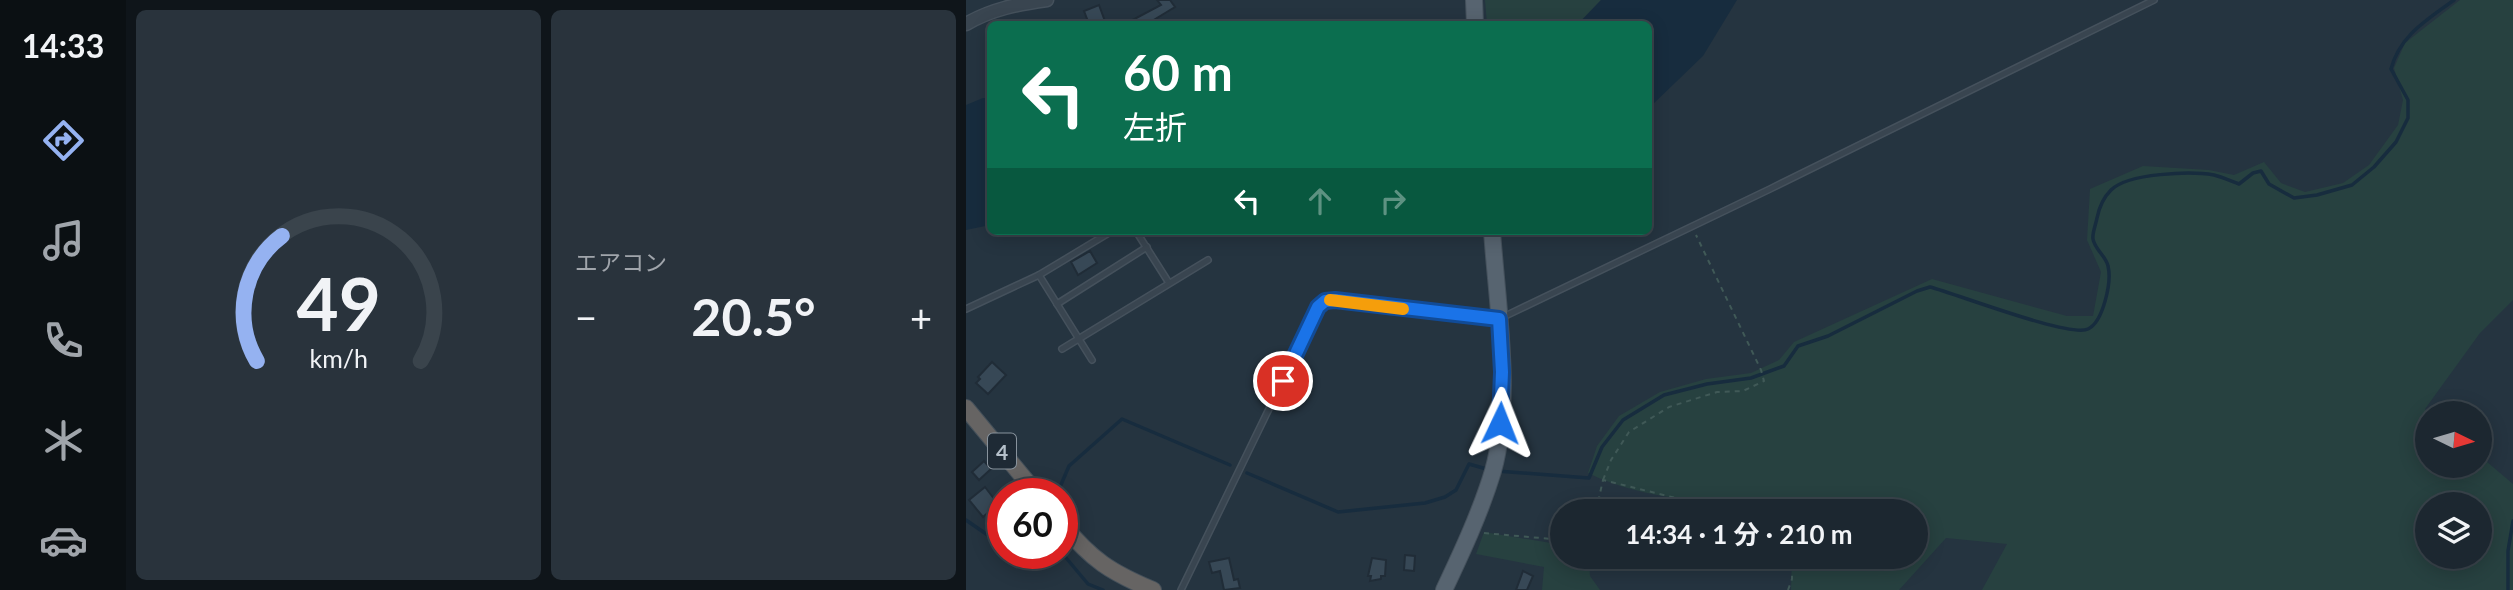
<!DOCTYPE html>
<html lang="ja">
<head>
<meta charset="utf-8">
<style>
	body { margin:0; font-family:Lato,"Noto Sans JP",sans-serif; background:#29333c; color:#f1f3f6; height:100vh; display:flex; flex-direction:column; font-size:26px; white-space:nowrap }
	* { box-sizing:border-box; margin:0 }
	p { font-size:23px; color:#a0a5ab }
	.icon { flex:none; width:38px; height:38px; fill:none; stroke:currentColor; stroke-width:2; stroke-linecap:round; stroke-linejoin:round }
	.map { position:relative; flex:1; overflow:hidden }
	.panel { display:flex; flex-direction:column; gap:10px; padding:10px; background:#0f151a; width:840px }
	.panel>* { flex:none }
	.top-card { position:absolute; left:21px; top:21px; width:665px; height:214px; border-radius:10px; box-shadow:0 4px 18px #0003,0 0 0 2px #3a444c; background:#0b6e4f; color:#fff; overflow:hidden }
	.needle { width:46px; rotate:95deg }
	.fabs { position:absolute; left:1449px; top:401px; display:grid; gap:14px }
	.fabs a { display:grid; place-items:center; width:77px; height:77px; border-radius:50%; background:#1c2730; box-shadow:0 4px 18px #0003,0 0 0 2px #3a444c; font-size:35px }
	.speed { position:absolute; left:21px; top:478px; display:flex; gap:14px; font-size:35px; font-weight:700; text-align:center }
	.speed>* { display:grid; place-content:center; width:91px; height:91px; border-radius:50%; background:#1c2730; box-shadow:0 4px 18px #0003,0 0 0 2px #3a444c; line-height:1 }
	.speed .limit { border:10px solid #d22; background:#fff; color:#111 }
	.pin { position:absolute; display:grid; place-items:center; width:60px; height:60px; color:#fff; margin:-30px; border:4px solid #fff; border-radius:50%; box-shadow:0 2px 7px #0007 }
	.me { position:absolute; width:77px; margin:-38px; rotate:2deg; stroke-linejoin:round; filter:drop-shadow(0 0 5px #0008) }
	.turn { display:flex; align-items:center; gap:24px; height:147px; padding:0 21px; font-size:32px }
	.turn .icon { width:91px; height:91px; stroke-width:2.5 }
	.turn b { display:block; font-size:49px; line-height:60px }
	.lanes { display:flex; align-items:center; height:66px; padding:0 21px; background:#0003; justify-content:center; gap:35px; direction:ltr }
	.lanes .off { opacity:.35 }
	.big { font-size:52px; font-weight:700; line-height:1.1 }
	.panel .widget { flex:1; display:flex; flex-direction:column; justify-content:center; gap:10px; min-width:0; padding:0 24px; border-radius:10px; background:#29333c }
	.panel .dial { align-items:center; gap:0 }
	.dial svg { height:182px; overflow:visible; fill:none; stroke:#3a444c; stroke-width:7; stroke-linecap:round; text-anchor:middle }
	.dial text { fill:#f1f3f6; stroke:none }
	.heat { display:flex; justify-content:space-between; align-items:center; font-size:38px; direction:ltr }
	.panel .tiles { flex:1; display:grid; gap:10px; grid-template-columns:repeat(2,1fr) }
	.trip { position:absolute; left:584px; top:499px; width:378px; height:70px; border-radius:35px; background:#1c2730; box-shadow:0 4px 18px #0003,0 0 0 2px #3a444c; font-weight:700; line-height:70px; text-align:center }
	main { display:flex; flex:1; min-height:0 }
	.dock { display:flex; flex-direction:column; width:126px; justify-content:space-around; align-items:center; background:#0b1013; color:#a0a5ab }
	.dock .icon { width:49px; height:49px }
	.dock .on { color:#95b2f1 }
	.dock b { font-size:32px; color:#f1f3f6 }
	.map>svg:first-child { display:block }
	.green { fill:#274140; fill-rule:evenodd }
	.water { fill:#172c3e }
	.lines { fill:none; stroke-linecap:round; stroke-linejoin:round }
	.stream { stroke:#172c3e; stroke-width:3.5 }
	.building { fill:#374856; stroke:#202c37; stroke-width:2 }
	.service-casing { stroke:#45515c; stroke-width:8 }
	.tertiary-casing { stroke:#45515c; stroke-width:15 }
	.primary-casing { stroke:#45515c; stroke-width:18 }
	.trunk-casing { stroke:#44505a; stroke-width:18 }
	.path { stroke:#405957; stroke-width:2; stroke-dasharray:5 5; stroke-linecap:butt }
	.service { stroke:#394550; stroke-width:5 }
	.tertiary { stroke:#394550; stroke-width:12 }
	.primary { stroke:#576470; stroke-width:16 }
	.trunk { stroke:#666463; stroke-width:16 }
	.route-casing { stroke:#114b97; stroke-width:18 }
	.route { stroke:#1a73e8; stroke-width:12 }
	.slow { stroke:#f59e0b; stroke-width:12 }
	.labels { text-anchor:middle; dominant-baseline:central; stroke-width:7; stroke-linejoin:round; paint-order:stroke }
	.shield { fill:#1e2a35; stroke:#88939d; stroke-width:2 }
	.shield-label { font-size:21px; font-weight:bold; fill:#b5c0ca }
</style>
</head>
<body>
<main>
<nav class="dock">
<b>14:33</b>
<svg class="icon on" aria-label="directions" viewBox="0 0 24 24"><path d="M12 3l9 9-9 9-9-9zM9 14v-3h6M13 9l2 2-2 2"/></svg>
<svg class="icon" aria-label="music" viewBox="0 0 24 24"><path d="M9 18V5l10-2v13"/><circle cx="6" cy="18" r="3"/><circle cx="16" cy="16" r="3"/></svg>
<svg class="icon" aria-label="phone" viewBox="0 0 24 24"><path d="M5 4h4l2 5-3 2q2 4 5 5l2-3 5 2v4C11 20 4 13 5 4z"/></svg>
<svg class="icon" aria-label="climate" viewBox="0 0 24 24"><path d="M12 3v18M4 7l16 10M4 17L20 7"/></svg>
<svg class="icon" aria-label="car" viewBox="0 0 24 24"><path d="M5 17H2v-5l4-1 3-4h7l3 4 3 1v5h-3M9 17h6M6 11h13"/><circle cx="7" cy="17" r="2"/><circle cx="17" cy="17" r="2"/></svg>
</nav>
<section class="panel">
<div class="tiles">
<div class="widget dial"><svg viewBox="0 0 100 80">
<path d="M14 69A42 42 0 1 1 86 69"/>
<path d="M14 69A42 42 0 0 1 25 14" stroke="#95b2f1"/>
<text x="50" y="56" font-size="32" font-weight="700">49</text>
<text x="50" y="72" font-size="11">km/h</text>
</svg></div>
<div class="widget"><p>エアコン</p>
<div class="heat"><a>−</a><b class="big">20.5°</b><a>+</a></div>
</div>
</div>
</section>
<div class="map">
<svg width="1547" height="590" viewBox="0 0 1547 590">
	<rect width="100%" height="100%" fill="#253440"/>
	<g class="green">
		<path d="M519 0H635L612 24H521Z"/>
		<path d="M1494 0H1547V300L1514 333 1459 409 1463 413H1461V466H1514V456L1547 484V590H1016L1041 544 980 538 933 590H825L826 557 950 556V511H824L815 506C752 503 679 501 622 473L631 446 653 416 694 392 740 379 785 373 813 360 828 342 966 279 1101 316H1127L1135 272 1121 240 1124 189 1177 166 1243 170 1268 175 1298 162 1315 183 1339 192 1377 183 1403 165 1432 125 1437 100 1428 68 1439 43ZM1461 504H1514V556H1461Z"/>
		<path d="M518 532 597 545V556L623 557 624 576 634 590H576L578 567 510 554Z"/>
	</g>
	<g class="water">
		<path d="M635 0H771L737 56 683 108 682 24H612Z"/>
		<path d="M17 98H24V225L0 230V105Z"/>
	</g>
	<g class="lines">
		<g class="stream">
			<path d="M531 471 623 478 636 447 657 420 698 395 741 384 785 378 818 366 832 346 862 336 951 291 964 287C991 294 1104 338 1122 329 1137 322 1146 282 1142 266 1140 256 1129 250 1127 239 1126 233 1130 224 1131 218 1133 208 1138 197 1145 190 1162 173 1225 171 1248 175 1256 177 1265 181 1273 184L1287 173 1295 171 1303 184 1328 198 1351 195 1386 185 1408 167 1430 142 1442 118V100L1425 69C1434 35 1461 20 1488 0"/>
			<path d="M281 473 372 512 459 503 479 497 490 490 503 464 524 470"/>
			<path d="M91 494 103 466 156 419 264 465"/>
			<path d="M0 520 26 538 37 532"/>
			<path d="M96 553 122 584 137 590"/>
			<path d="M1542 590V551L1547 521"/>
		</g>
	</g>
	<g class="building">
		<path d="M191 0H204L209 7 181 24H159L195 5Z"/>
		<path d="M133 5 140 24H123L118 11Z"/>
		<path d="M124 251 131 263 112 275 105 262Z"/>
		<path d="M26 362 40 375 22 394 10 383 14 379 12 377Z"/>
		<path d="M18 461 25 469 13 480 6 472Z"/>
		<path d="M19 487 32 504 17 517 3 500Z"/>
		<path d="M439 555 449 556 448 571 438 570Z"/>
		<path d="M263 558 268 580 272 579 274 588 258 590 254 571 246 573 243 562Z"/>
		<path d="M406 558 420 560 419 576H415V579L404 581 405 576H402Z"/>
		<path d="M557 571 567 576 561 590H550Z"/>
	</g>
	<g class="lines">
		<g class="service-casing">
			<g id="service">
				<path d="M170 231 203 283"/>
				<path d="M91 304 181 247"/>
				<path d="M0 309 73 275"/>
				<path d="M96 349 242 260"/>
				<path d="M126 360 73 275 146 231"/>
				<path d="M215 590 352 308 359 301 369 300 533 319 804 189 1188 0"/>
			</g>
		</g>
		<g class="tertiary-casing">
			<path id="tertiary" d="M0 24C26 9 52 4 81 0"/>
		</g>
		<g class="primary-casing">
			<g id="primary">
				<path d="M508 0 509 24"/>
				<path d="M478 590C496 552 515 511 527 471 547 400 531 304 526 231"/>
			</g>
		</g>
		<g class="trunk-casing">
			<g id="trunk">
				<path d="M0 408 71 494"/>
				<path d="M96 524C126 560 144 572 187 590"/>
			</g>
		</g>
		<g class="path">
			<path d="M637 480 645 460 663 432 703 407 751 392 777 391 798 381 795 370 730 235"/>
			<path d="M630 511 637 480 722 501 815 506 824 511"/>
			<path d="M518 533 597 540"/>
			<path d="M822 590 826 579V556"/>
		</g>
		<use href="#service" class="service"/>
		<use href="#tertiary" class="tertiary"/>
		<use href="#primary" class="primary"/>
		<use href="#trunk" class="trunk"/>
	</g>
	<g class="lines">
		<g class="route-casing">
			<path id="route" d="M317 381 352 307 359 301 369 300 533 319 536 372 534 423"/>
		</g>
		<use href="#route" class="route"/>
		<path class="slow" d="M364 300 437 309"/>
	</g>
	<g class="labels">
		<rect class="shield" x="22" y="433.5" width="28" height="35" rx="5"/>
		<g class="shield-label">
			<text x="36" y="451">4</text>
		</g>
	</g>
</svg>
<div class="fabs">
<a><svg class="needle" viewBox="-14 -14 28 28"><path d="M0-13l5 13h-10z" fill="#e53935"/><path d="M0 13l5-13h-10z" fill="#a0a5ab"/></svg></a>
<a><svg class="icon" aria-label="layers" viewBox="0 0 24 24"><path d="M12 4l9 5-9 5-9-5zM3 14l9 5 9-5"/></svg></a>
</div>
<div class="speed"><div class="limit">60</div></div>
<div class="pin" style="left:317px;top:381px;background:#d93025"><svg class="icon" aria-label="arrive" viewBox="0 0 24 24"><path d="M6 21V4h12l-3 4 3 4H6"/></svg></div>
<svg class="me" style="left:534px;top:423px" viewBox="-20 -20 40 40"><path d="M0-17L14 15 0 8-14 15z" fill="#1a73e8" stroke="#fff" stroke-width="4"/></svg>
<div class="trip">14:34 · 1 分 · 210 m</div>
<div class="top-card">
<div class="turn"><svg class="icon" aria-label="left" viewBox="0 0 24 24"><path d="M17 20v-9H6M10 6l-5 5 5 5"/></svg><div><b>60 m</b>左折</div></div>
<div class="lanes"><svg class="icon" aria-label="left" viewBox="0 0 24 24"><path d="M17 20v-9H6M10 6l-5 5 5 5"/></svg><svg class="icon off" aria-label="ahead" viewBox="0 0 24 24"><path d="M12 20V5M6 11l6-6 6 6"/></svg><svg class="icon off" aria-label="right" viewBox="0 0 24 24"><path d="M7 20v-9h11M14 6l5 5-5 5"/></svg></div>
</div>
</div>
</main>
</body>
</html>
